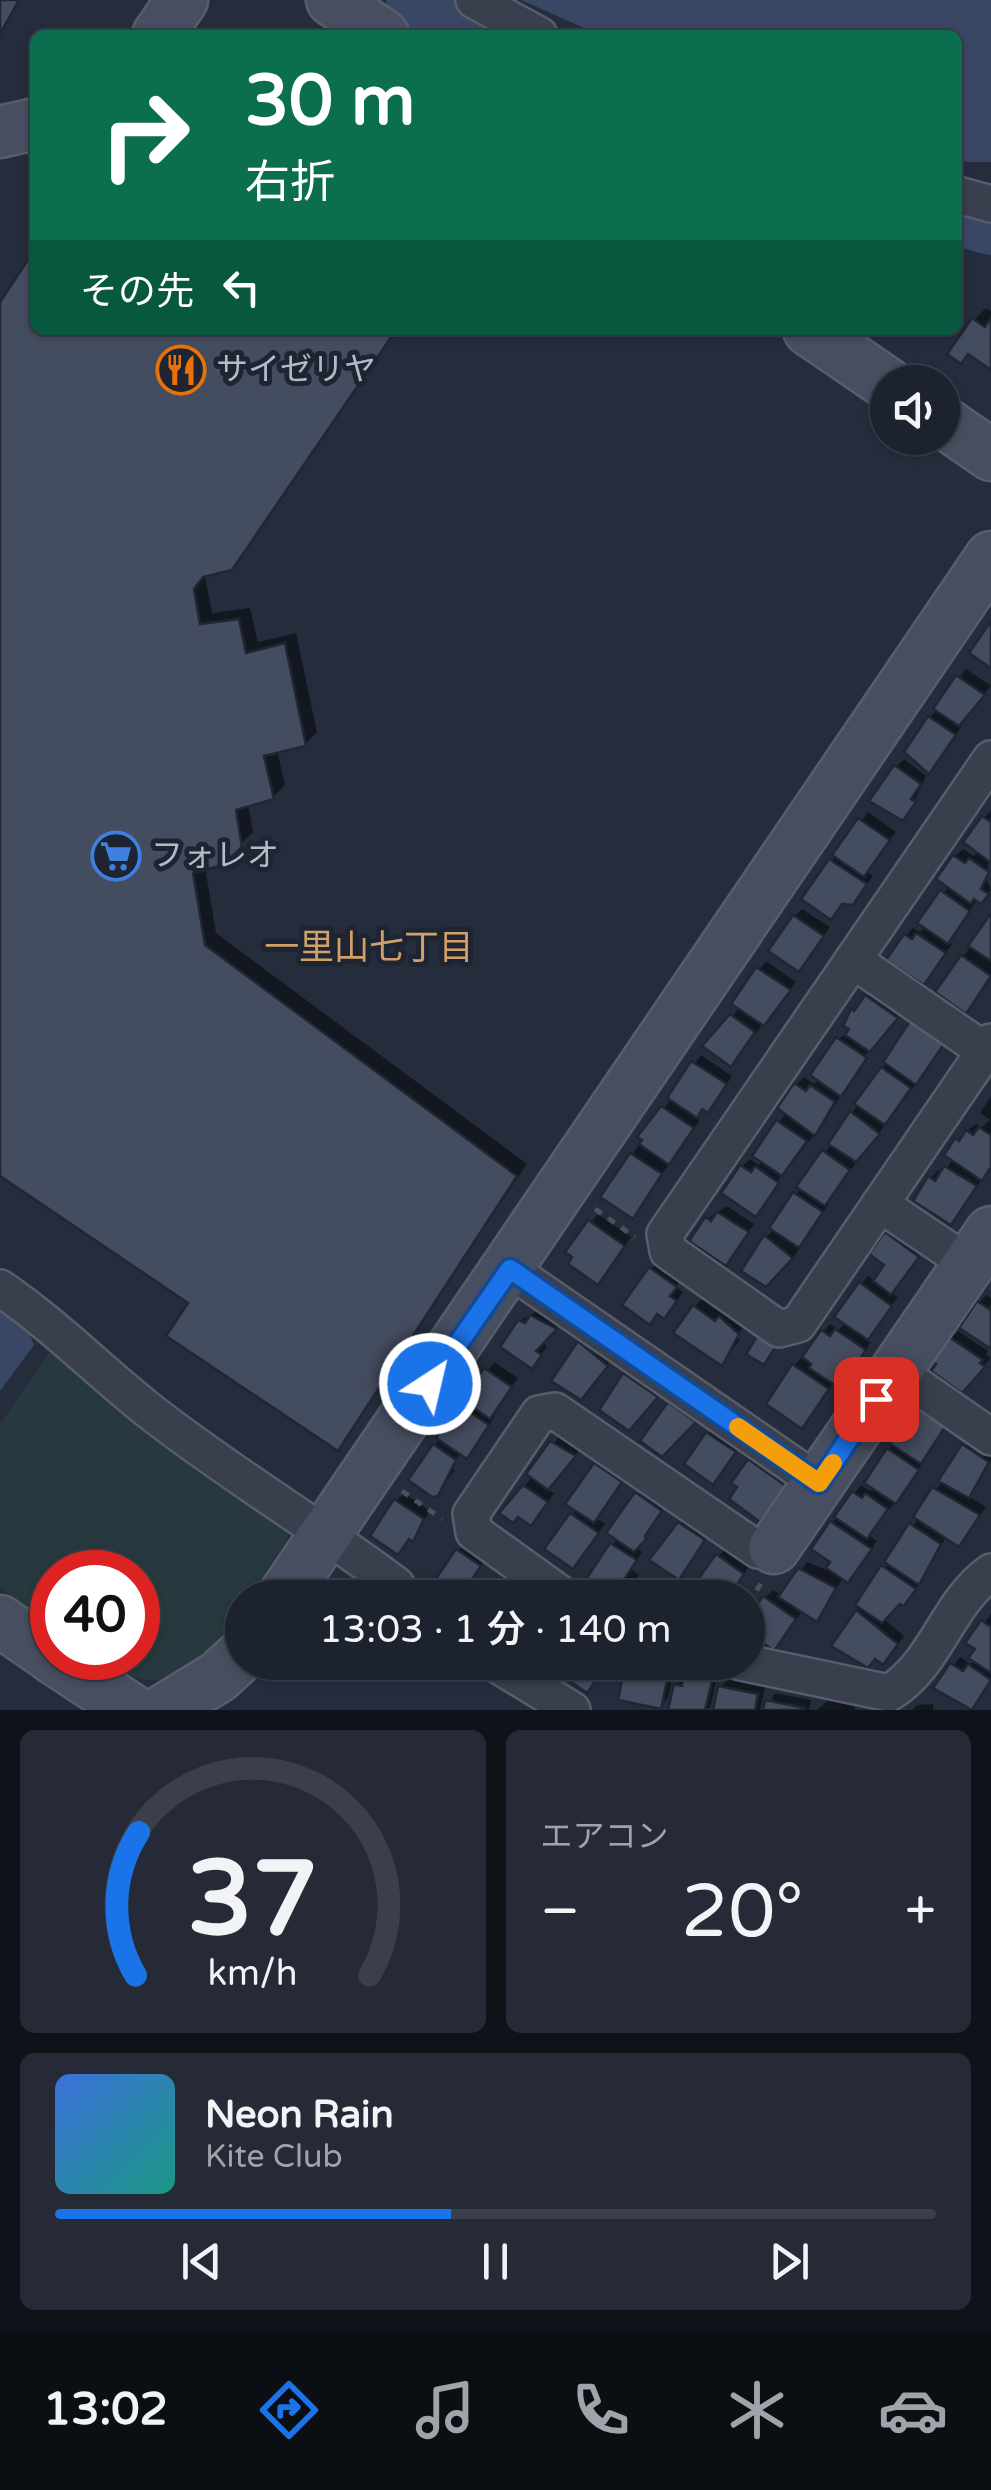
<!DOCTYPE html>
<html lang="ja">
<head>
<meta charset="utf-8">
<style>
	body { margin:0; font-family:"Varela Round","Noto Sans JP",sans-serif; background:#252a36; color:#f1f3f6; height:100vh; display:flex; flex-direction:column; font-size:38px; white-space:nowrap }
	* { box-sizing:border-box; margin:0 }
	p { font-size:32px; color:#a0a4aa }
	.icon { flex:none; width:55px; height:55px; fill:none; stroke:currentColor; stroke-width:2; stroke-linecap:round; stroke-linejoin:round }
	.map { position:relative; height:1710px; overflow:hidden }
	.details { display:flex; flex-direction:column; gap:20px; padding:20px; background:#0f1319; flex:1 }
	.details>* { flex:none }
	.hud { position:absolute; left:30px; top:30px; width:932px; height:305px; border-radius:15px; box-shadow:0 2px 8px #0004,0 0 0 2px #3a3f4a; background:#0b6e4f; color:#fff; overflow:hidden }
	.buttons { position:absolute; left:870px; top:365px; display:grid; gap:20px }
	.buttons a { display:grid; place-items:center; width:90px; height:90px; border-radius:50%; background:#1c222e; box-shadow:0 2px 8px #0004,0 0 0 2px #3a3f4a; font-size:50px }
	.speed { position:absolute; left:30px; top:1550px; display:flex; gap:20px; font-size:50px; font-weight:700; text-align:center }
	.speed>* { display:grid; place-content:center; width:130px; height:130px; border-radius:50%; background:#1c222e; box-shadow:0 2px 8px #0004,0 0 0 2px #3a3f4a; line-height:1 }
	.speed .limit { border:15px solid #d22; background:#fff; color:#111 }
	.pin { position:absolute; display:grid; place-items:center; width:85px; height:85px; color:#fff; margin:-42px; border-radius:20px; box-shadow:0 5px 15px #0006 }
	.me { position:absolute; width:110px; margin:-55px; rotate:35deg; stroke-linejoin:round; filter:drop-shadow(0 0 8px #0008) }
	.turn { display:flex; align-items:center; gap:35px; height:210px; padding:0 50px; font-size:45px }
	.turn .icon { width:130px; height:130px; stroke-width:2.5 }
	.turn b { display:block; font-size:70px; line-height:85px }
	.then { display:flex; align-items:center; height:95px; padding:0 50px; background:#0003; gap:20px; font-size:38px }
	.big { font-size:75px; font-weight:600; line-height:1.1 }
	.details .tile { flex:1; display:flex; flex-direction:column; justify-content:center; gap:15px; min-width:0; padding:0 35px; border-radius:15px; background:#252a36 }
	.details .dial { align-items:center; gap:0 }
	.dial svg { height:260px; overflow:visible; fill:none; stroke:#3a3f4a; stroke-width:7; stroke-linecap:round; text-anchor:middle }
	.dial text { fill:#f1f3f6; stroke:none }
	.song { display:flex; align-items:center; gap:30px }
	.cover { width:120px; height:120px; border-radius:15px; background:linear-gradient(135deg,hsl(220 70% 55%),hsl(170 70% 35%)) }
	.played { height:10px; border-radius:5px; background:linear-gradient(90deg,#1a73e8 45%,#3a3f4a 45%) }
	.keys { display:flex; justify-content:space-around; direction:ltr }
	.heat { display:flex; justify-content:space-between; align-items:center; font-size:55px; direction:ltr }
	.details .tiles { flex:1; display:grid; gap:20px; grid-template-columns:1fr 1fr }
	.tile:last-child { grid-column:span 2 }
	.trip { position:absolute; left:225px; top:1580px; width:540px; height:100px; border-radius:50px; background:#1c222e; box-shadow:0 2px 8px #0004,0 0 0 2px #3a3f4a; font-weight:600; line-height:100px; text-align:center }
	.tabs { display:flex; height:160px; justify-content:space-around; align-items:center; background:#0b0e12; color:#a0a4aa }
	.tabs .icon { width:70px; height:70px }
	.tabs .on { color:#1a73e8 }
	.tabs b { font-size:45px; color:#f1f3f6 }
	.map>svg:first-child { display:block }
	.green { fill:#27393e }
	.water { fill:#394764 }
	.shadow { fill:#0007 }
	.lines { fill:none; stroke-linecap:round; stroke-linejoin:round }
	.river { stroke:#394764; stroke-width:52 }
	.building { fill:#444c5f; stroke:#202634; stroke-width:2.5 }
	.street-casing { stroke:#575d6b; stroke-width:40 }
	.secondary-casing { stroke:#575d6b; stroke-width:55 }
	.path { stroke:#45565b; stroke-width:5; stroke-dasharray:8 8; stroke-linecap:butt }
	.street { stroke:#393f4d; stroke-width:35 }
	.secondary { stroke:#474e60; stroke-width:50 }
	.route-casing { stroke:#114b97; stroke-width:25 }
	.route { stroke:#1a73e8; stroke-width:18 }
	.slow { stroke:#f59e0b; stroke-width:18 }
	.labels { text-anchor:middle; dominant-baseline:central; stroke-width:10; stroke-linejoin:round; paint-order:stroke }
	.poi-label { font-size:32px; fill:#b5bac8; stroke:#1e2432; text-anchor:start }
	.neighbourhood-label { font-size:35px; fill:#d0a068; stroke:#1e2432 }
</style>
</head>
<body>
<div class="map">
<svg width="991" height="1710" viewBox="0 0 991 1710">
	<rect width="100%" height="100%" fill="#252d3d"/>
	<path class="green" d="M58 1340 289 1524 287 1540 248 1597 242 1598C242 1628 182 1679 152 1680 132 1681 118 1668 102 1658H138V1572H52V1624L0 1588V1424Z"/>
	<g class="water">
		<path d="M521 0H991V162H958V35H600Z"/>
		<path d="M0 1308 26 1326 34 1345 0 1391Z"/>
	</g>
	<g class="shadow">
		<path d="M35 254V330H397L243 555 230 568 205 576 212 613 250 608 258 642 296 633 317 732 305 744 277 750 285 785 273 797 248 804 253 832 222 863 205 867 216 933 527 1164 337 1448 192 1302 0 1173V307Z"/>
		<path d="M986 308 991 311V367L969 352 974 320Z"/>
		<path d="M966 669 991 686 958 723 962 726 936 763 930 718Z"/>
		<path d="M904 759 926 776 910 810 896 767Z"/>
		<path d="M991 811 987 881 991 890 978 899 947 941 952 944 924 982 906 935 913 928 920 932 926 926 949 885 940 879 955 856 963 849 974 856 979 851 984 818Z"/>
		<path d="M868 812 896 832 866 871 873 876 860 894 852 903 804 898Z"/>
		<path d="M802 909 830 927 807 961 795 916Z"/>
		<path d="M991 917V978L966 1011 963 957Z"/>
		<path d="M766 961 796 982 738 1056 732 1016 740 1007 734 1003Z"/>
		<path d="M874 989 903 1009 870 1048 823 1125 782 1173 763 1206 742 1167 750 1159 759 1165 764 1161 755 1155 787 1112 796 1085 804 1077 814 1084 820 1079 838 1039 848 1033 853 1010Z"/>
		<path d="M919 1015 950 1036 924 1074 826 1202 829 1204 788 1265 781 1272 745 1270Z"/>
		<path d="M701 1055 732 1076 715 1102 694 1116 700 1120 633 1216 632 1155Z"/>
		<path d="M991 1096V1167L951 1222 930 1178 938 1170 942 1173 954 1159 957 1140 965 1132 976 1124 981 1128 990 1120 980 1113Z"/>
		<path d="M727 1206 754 1224 726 1263 707 1219Z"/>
		<path d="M598 1214 631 1237 605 1274 569 1252Z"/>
		<path d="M895 1226 925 1248 890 1292 898 1297 866 1338 871 1342 847 1377 839 1385 834 1382 809 1418 794 1366 830 1324 838 1330 846 1322 861 1284 868 1276 875 1281 888 1265 872 1253Z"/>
		<path d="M658 1262 682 1278 676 1287 683 1292 671 1309 651 1269Z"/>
		<path d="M986 1295 991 1298V1346L979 1303Z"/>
		<path d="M702 1299 724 1314 728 1310 745 1325 736 1337 740 1340 722 1363 694 1307Z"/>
		<path d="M540 1309 562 1320 541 1342 547 1346 539 1358 520 1321Z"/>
		<path d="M958 1331 988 1351 986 1355 991 1358 962 1389 951 1338Z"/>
		<path d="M587 1335 613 1357 588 1390 580 1343Z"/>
		<path d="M494 1362 518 1378 491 1414 495 1416 474 1448 461 1452 451 1467 455 1470 437 1493 411 1480Z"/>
		<path d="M633 1367 664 1389 648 1408 625 1375Z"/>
		<path d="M677 1396 701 1413 680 1440 670 1404Z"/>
		<path d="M923 1401 951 1419 903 1493 868 1535 877 1541 856 1572 848 1580 844 1577 817 1619 803 1610 782 1640 765 1598 773 1590 782 1596 807 1562 827 1570 833 1561 832 1523 861 1485 870 1491 874 1487 889 1450Z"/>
		<path d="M716 1426 742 1444 713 1482 708 1434Z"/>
		<path d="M560 1435 582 1447 546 1488 554 1493 539 1515 525 1486Z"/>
		<path d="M971 1438 991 1452V1461L968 1496 986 1507 966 1536H947L912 1595 883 1618 904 1636 891 1654 834 1645Z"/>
		<path d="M758 1453 792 1477 768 1511 750 1461Z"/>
		<path d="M603 1457 627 1473 596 1518 605 1524 580 1558 548 1549 577 1509Z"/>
		<path d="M644 1486 668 1502 635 1547 642 1552 631 1569 639 1575 628 1587 588 1580 618 1538Z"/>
		<path d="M404 1493 430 1511 413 1539 396 1501Z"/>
		<path d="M688 1516 711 1531 680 1575 696 1586 725 1548 750 1565 728 1598H661L678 1576 680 1524Z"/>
		<path d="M465 1543 486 1558 463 1592 458 1551Z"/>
		<path d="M506 1572 531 1590 526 1598H486Z"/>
		<path d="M991 1614V1682L970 1710 937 1687 960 1657 971 1664 976 1660 978 1649 969 1642Z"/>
		<path d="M638 1662 675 1664 668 1698 660 1706 626 1671Z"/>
		<path d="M694 1668 718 1673 710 1708 670 1710 676 1685Z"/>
		<path d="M728 1680 765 1687 760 1710H716L720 1687Z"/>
		<path d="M775 1693 811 1700 809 1710H766Z"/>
		<path d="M832 1697 856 1703 855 1710H817Z"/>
		<path d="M933 1704V1710H912L917 1705Z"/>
	</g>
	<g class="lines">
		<g class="river">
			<path d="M412 0 474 35"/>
			<path d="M958 220 991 229"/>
		</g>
	</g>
	<g class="building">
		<path d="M0 0H19L0 34Z"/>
		<path d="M35 249V330H396L232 570 203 577 194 589 200 624 239 619 246 653 285 643 306 746 264 756 274 799 236 810 242 847 223 865 193 873 205 945 517 1176 338 1451 166 1336 188 1303 0 1176V302Z"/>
		<path d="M972 318 985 327 991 318V370L968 354 961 364 947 354Z"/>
		<path d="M991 621V668L969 653Z"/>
		<path d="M956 675 985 695 959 726 933 709Z"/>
		<path d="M928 716 956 735 929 774 904 752Z"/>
		<path d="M894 765 921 784 911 799 916 802 903 821 869 801Z"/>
		<path d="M982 816 991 822V863L963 842Z"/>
		<path d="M858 818 890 840 864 877 832 855Z"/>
		<path d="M953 855 965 863 969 858 989 872 981 889 989 894 981 904 974 899 971 904 936 879Z"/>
		<path d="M829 859 867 884 853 905 842 904 831 920 801 899Z"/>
		<path d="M940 890 970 911 948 944 917 923Z"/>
		<path d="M991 913V961L968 946Z"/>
		<path d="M793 915 824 936 799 972 768 951Z"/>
		<path d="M916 933 946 953 924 985 886 960 904 934 912 939Z"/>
		<path d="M961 955 991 976 966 1014 935 992Z"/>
		<path d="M756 967 791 990 764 1026 731 1004Z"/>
		<path d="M865 995 898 1018 870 1052 845 1035 849 1029 843 1026 851 1009 854 1011Z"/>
		<path d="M730 1014 755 1032 731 1067 702 1046Z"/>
		<path d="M910 1021 944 1044 916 1085 883 1062Z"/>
		<path d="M836 1037 867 1058 841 1097 810 1075Z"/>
		<path d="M691 1061 727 1084 708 1113 702 1109 697 1118 667 1098Z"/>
		<path d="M881 1067 911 1088 885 1125 854 1104Z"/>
		<path d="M794 1083 806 1091 810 1085 835 1102 815 1136 777 1108Z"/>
		<path d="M661 1106 694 1128 669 1165 639 1144 642 1140 637 1137Z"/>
		<path d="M850 1111 880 1134 856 1162 828 1144Z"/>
		<path d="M776 1120 807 1141 782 1176 752 1156Z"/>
		<path d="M979 1127 991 1135V1167L982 1181 944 1155 955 1138 959 1141 966 1130 973 1135Z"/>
		<path d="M822 1150 850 1170 825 1206 796 1187Z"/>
		<path d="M630 1153 662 1174 633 1219 600 1197Z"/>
		<path d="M740 1165 751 1172 755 1166 779 1183 756 1217 721 1193Z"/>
		<path d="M944 1166 977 1186 951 1225 913 1201 928 1176 935 1181Z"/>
		<path d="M793 1192 823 1212 799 1248 769 1228Z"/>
		<path d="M717 1212 749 1232 726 1266 689 1241 705 1217 711 1221Z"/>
		<path d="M588 1220 625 1246 598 1285 568 1264 572 1257 565 1252Z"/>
		<path d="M885 1232 919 1257 891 1295 873 1281 884 1265 869 1254Z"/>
		<path d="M764 1235 793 1258 766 1287 741 1271Z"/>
		<path d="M649 1267 677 1287 670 1296 677 1301 664 1319 657 1314 650 1325 622 1305Z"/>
		<path d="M859 1282 892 1306 868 1340 834 1317Z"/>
		<path d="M977 1301 989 1309 991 1305V1349L959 1328Z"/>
		<path d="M693 1305 715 1321 719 1316 739 1334 722 1366 673 1333Z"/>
		<path d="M530 1315 557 1329 536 1351 542 1355 532 1369 500 1347 518 1320 525 1323Z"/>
		<path d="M835 1329 866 1350 839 1388 809 1368 811 1364 802 1357 821 1330 830 1336Z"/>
		<path d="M758 1335 776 1346 764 1365 746 1354Z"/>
		<path d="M949 1337 983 1360 980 1363 985 1367 962 1393 931 1371 936 1364 932 1362Z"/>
		<path d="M578 1341 608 1366 581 1400 551 1381Z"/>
		<path d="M792 1364 829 1389 802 1429 766 1404Z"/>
		<path d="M484 1368 512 1387 490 1419 462 1400Z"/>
		<path d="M623 1373 658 1397 629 1431 599 1410Z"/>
		<path d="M668 1402 696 1422 662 1457 640 1441Z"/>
		<path d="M458 1404 489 1425 467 1459 436 1438Z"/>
		<path d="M914 1407 945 1427 921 1464 890 1444Z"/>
		<path d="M706 1432 736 1452 713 1485 684 1464Z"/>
		<path d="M550 1441 576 1456 548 1490 526 1474Z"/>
		<path d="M433 1444 456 1460 438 1496 432 1497 408 1480Z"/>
		<path d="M962 1444 989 1462 969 1498 938 1481Z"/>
		<path d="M887 1448 919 1470 896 1504 864 1483Z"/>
		<path d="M748 1459 786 1486 760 1522 729 1499 737 1487 731 1483Z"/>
		<path d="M594 1463 622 1482 594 1523 565 1504Z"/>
		<path d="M523 1485 548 1502 531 1526 518 1517 513 1523 499 1513Z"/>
		<path d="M932 1487 980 1515 959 1547 913 1517Z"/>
		<path d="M852 1491 862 1498 865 1493 888 1509 867 1539 834 1517Z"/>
		<path d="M635 1492 662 1511 645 1536 647 1538 634 1552 606 1533Z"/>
		<path d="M394 1499 424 1519 413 1542 409 1539 398 1555 370 1536Z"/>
		<path d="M570 1513 599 1533 573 1569 544 1549Z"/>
		<path d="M830 1521 872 1549 848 1583 826 1568 830 1562 811 1549Z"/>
		<path d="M678 1522 705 1540 679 1580 649 1560Z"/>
		<path d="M909 1523 941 1544 919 1585 884 1562Z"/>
		<path d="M610 1543 637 1560 625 1578 633 1583 628 1590 620 1585 610 1598 585 1581Z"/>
		<path d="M456 1549 481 1566 459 1598H447L431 1586Z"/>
		<path d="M716 1554 744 1574 728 1598H705L692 1588Z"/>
		<path d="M881 1565 916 1589 904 1606 900 1604 882 1623 855 1605Z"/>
		<path d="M798 1568 836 1588 817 1622 778 1597Z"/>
		<path d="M497 1578 524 1598H483Z"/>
		<path d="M670 1580 694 1598H658Z"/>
		<path d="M763 1596 796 1619 774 1651 748 1632 754 1621 749 1617Z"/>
		<path d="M856 1610 898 1644 883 1665 875 1659 868 1668 831 1646Z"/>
		<path d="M981 1620 991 1627V1673L968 1658 975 1649 965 1643Z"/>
		<path d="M561 1662H609L587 1693 558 1673Z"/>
		<path d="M950 1663 963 1671 968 1664 991 1680 972 1710 933 1688Z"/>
		<path d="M633 1664 669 1671 661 1709 618 1700 624 1670 631 1671Z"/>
		<path d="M684 1675 712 1681 705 1710H668L674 1684 682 1686Z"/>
		<path d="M718 1686 758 1694 755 1710H713Z"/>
		<path d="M765 1700 805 1708 804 1710H763Z"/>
	</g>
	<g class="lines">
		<g class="street-casing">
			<g id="street">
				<path d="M474 0 539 35"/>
				<path d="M958 195 991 204"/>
				<path d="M991 759 665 1234 668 1251 779 1329 798 1324 991 1042"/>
				<path d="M853 960 985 1051"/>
				<path d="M880 1204 969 1264"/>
				<path d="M509 1269 819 1483"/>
				<path d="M0 1288C53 1324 97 1369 147 1409 227 1472 315 1524 396 1585L403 1598"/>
				<path d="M896 1371 991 1437"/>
				<path d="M566 1598 474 1532 471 1514 539 1414 555 1411 758 1550 774 1548"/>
				<path d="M493 1662 572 1710"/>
				<path d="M741 1662 889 1693C936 1665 947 1603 991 1572"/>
			</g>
		</g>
		<g class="secondary-casing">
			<g id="secondary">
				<path d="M332 0 383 35"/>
				<path d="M158 35 182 0"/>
				<path d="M0 132 35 124"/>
				<path d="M809 330 888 384"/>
				<path d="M942 421 991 455"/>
				<path d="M774 1548 991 1232"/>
				<path d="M282 1598 991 557"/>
				<path d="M0 1621 52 1657"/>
				<path d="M53 1658 132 1710"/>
				<path d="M164 1710 218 1677 242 1655"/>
			</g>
		</g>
		<g class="path">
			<path d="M595 1209 635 1237"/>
			<path d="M402 1491 442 1519"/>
			<path d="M748 1604 762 1582"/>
		</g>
		<use href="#street" class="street"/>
		<use href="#secondary" class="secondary"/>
	</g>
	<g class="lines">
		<g class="route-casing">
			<path id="route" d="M430 1384 510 1269 819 1483 876 1399"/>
		</g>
		<use href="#route" class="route"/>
		<path class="slow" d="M738 1427 819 1483 833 1463"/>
	</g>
	<defs>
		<g id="restaurant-ring" transform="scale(2.5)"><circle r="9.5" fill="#1e2432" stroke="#e8710a" stroke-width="1.5"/><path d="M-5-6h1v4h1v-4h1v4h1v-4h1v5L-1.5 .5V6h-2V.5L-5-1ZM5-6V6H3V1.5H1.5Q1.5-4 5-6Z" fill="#e8710a"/></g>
		<g id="supermarket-ring" transform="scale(2.5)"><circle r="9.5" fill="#1e2432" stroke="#3f7fe0" stroke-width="1.5"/><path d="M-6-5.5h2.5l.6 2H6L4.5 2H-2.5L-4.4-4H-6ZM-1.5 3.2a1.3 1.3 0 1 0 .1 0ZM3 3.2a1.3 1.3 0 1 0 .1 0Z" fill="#3f7fe0"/></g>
	</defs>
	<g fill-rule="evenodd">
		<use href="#restaurant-ring" x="181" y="370"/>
		<use href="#supermarket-ring" x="116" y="856"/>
	</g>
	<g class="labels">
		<g class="poi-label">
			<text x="216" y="370">サイゼリヤ</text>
			<text x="151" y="856">フォレオ</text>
		</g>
		<g class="neighbourhood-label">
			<text x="369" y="948">一里山七丁目</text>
		</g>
	</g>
</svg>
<div class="buttons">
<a><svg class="icon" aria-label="sound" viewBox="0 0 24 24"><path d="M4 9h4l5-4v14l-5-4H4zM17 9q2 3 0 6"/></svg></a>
</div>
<div class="speed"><div class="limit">40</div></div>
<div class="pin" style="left:876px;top:1399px;background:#d93025"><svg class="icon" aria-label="arrive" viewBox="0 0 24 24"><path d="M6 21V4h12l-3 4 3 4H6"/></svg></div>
<svg class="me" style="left:430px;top:1384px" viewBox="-20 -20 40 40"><circle r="17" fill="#1a73e8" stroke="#fff" stroke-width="3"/><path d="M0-11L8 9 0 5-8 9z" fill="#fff"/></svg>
<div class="trip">13:03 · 1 分 · 140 m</div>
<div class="hud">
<div class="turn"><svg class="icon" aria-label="right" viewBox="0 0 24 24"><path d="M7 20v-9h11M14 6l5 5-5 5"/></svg><div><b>30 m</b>右折</div></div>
<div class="then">その先<svg class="icon" aria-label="left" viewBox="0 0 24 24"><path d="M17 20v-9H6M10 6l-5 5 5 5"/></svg></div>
</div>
</div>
<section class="details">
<div class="tiles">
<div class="tile dial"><svg viewBox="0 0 100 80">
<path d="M14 69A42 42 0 1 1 86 69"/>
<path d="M14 69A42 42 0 0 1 15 25" stroke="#1a73e8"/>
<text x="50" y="56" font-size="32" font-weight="700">37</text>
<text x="50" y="72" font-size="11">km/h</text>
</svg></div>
<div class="tile"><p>エアコン</p>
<div class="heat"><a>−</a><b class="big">20°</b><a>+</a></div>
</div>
<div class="tile">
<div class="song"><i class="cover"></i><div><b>Neon Rain</b><p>Kite Club</p></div></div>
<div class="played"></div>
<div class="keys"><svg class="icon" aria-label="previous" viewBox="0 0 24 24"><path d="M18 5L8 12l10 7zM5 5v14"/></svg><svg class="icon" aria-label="pause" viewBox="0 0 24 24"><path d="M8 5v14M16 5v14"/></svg><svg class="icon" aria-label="next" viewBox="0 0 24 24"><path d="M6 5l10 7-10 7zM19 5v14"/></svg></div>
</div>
</div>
</section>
<nav class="tabs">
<b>13:02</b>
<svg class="icon on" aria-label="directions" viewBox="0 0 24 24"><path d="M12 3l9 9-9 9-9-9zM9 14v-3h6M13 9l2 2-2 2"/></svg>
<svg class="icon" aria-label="music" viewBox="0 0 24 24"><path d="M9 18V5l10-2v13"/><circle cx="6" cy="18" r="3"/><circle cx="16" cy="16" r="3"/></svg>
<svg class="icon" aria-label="phone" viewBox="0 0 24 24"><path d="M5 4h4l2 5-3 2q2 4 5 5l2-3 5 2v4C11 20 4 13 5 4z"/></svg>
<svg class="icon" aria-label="climate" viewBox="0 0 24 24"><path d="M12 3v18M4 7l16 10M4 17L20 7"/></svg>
<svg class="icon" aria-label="car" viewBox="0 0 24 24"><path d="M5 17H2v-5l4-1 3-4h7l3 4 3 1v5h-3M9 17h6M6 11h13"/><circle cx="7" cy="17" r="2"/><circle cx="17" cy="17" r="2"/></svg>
</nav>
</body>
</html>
